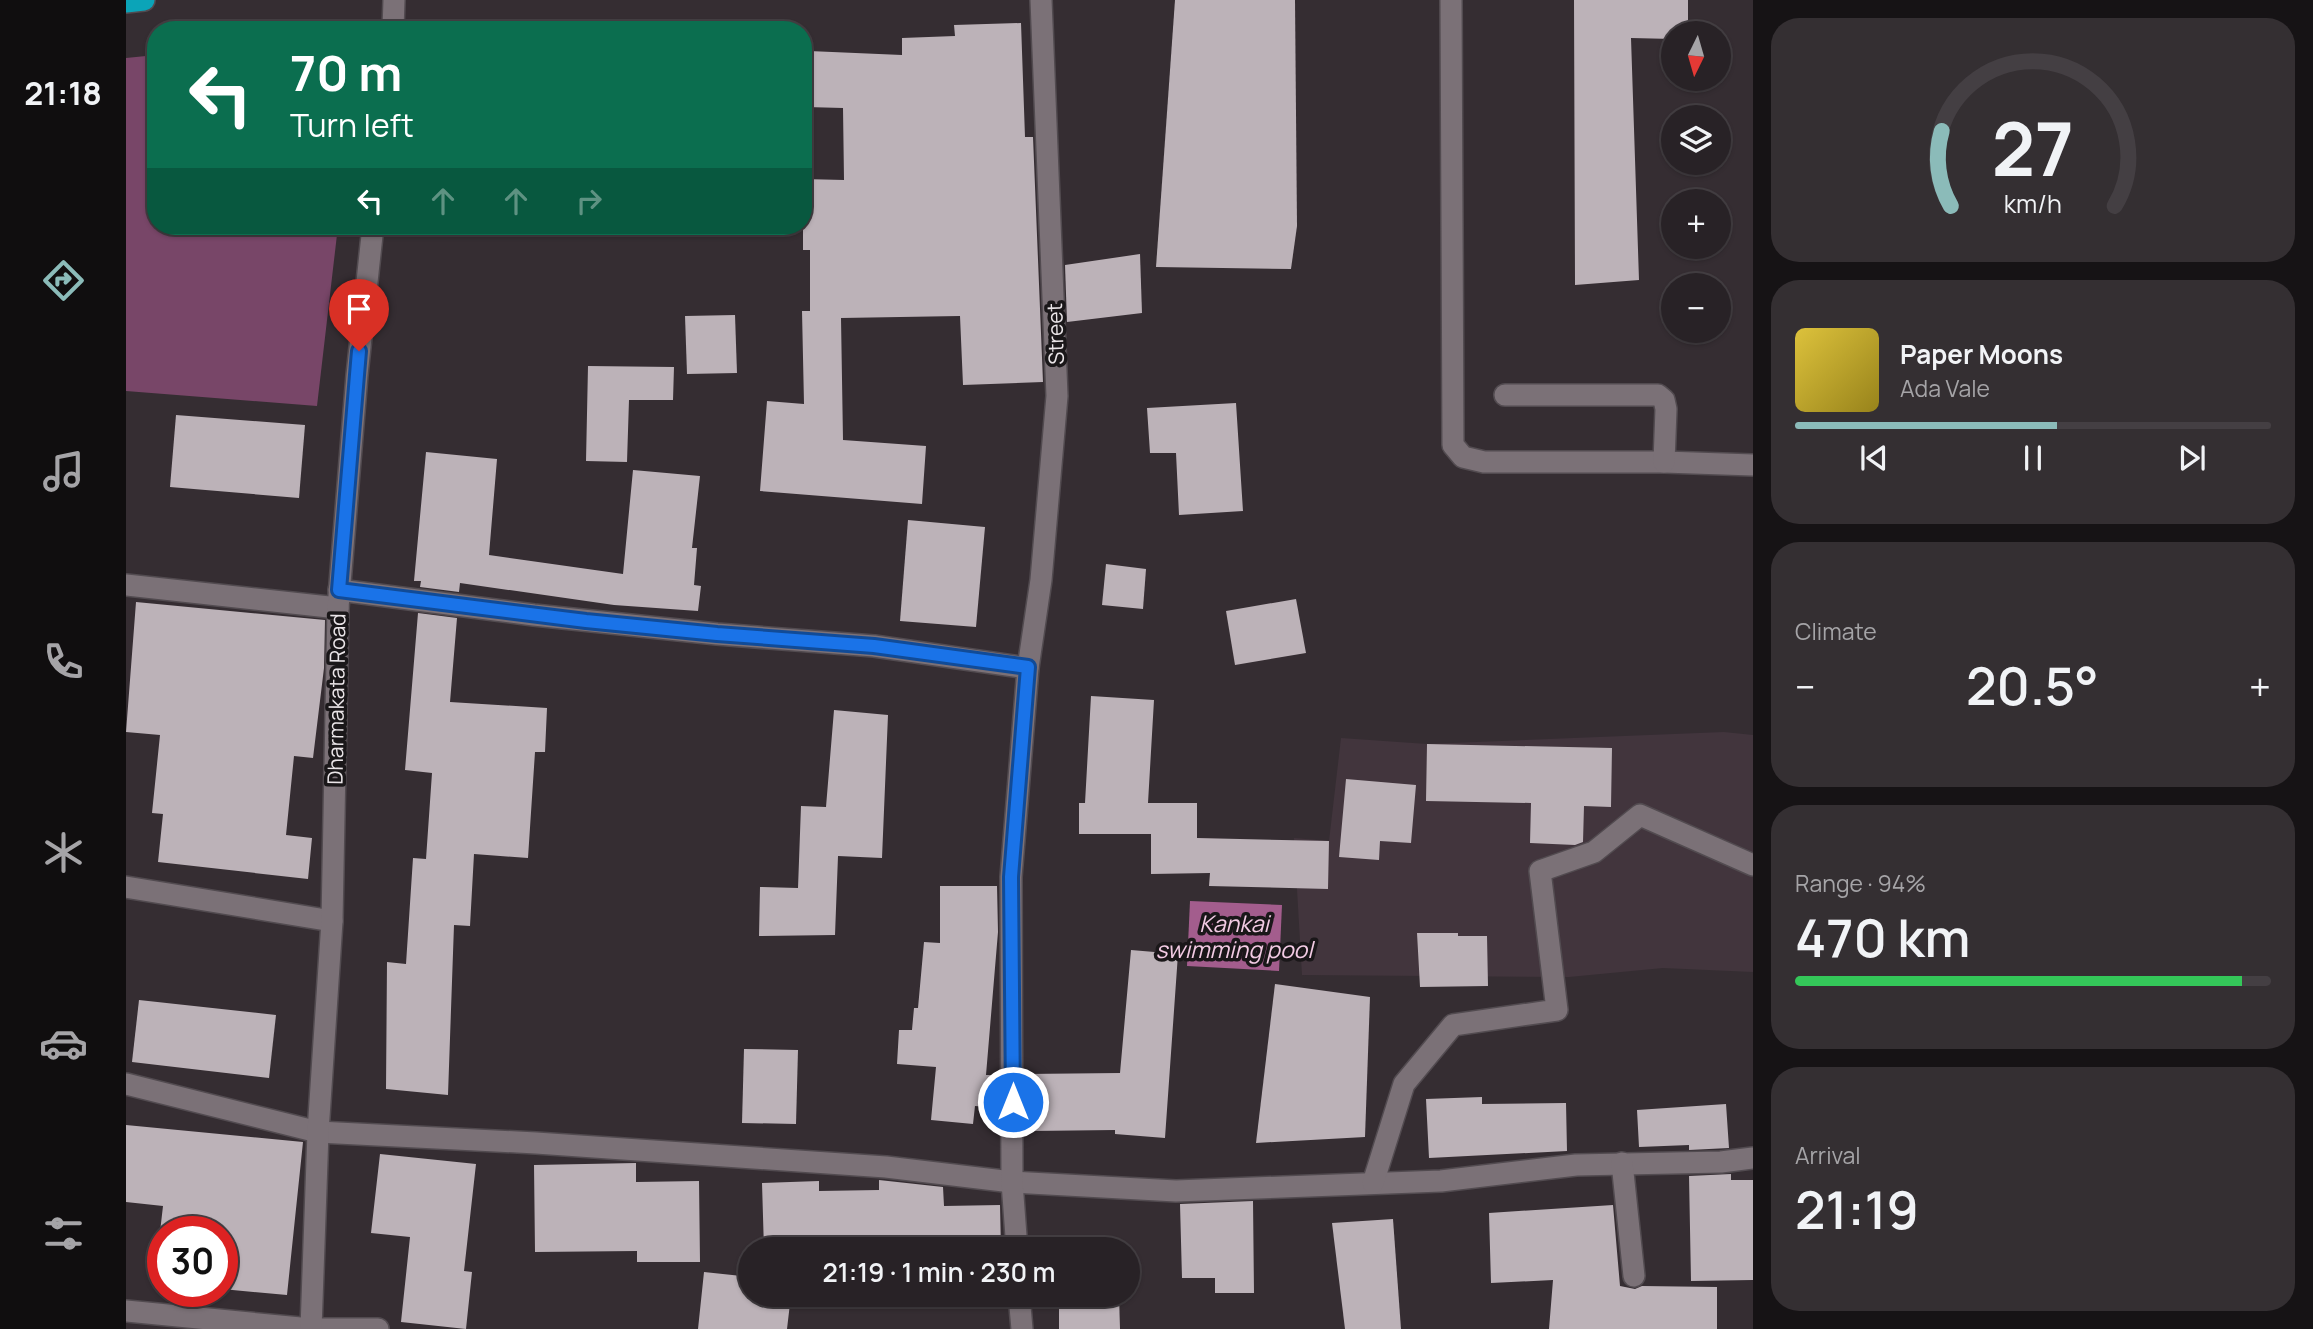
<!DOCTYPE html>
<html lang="en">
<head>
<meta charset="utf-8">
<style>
	body { margin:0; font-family:Manrope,sans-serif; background:#342f32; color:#f1f3f6; height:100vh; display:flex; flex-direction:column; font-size:26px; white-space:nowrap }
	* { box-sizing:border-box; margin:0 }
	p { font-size:23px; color:#a5a4a7 }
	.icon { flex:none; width:38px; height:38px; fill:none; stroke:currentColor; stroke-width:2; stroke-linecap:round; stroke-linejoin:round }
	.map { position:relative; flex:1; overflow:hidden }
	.drawer { display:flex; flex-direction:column; gap:18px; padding:18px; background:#161315; width:560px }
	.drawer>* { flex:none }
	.top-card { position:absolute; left:21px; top:21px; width:665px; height:214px; border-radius:28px; box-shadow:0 2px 5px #0004,0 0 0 2px #443f43; background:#0b6e4f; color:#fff; overflow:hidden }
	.needle { width:46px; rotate:185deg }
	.fabs { position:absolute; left:1535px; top:21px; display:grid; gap:14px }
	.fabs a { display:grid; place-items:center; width:70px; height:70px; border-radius:50%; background:#282226; box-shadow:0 2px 5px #0004,0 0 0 2px #443f43; font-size:35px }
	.speed { position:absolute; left:21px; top:1216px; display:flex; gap:14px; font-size:35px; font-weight:700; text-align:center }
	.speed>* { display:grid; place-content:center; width:91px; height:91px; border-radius:50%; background:#282226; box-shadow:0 2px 5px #0004,0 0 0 2px #443f43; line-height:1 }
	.speed .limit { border:10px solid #d22; background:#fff; color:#111 }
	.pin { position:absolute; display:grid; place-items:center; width:60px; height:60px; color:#fff; margin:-72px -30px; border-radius:50% 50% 50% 0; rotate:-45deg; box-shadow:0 0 7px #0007 }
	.pin .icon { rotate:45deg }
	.me { position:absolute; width:77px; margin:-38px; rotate:0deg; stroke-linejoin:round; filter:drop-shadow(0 0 5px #0008) }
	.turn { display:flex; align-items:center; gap:24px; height:147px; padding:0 28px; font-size:32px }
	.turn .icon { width:91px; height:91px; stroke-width:2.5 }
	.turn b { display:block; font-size:49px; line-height:60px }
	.lanes { display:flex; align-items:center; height:66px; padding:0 28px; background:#0003; justify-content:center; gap:35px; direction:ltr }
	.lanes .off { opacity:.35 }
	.big { font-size:52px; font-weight:600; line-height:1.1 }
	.drawer .tile { flex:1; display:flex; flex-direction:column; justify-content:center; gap:10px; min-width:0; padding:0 24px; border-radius:28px; background:#342f32 }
	.drawer .dial { align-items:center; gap:0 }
	.dial svg { height:182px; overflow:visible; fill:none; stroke:#443f43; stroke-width:7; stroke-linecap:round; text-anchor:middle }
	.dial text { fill:#f1f3f6; stroke:none }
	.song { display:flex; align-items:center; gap:21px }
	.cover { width:84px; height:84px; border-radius:10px; background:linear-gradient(135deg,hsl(50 70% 55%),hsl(50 70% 35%)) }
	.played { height:7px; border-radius:4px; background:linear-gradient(90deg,#8bbbb9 55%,#443f43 55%) }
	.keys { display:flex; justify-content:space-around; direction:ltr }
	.heat { display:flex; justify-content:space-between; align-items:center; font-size:38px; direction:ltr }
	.charge { height:10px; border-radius:5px; background:linear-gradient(90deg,#34c759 94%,#443f43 0) }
	.trip { position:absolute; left:612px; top:1237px; width:402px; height:70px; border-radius:35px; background:#282226; box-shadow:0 2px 5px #0004,0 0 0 2px #443f43; font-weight:600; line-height:70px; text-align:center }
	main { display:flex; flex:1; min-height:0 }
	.tabs { display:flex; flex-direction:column; width:126px; justify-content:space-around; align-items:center; background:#100e0f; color:#a5a4a7 }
	.tabs .icon { width:49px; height:49px }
	.tabs .active { color:#8bbbb9 }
	.tabs b { font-size:32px; color:#f1f3f6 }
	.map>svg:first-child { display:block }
	.built { fill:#42353d }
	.green { fill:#784668 }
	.water { fill:#a35d8d }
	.building { fill:#bcb2b8 }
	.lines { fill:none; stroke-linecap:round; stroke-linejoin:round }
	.minor-casing { stroke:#524b50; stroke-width:24 }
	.highway-casing { stroke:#524b50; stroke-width:24 }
	.minor { stroke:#7b7177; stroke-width:21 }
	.highway { stroke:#0ba4b8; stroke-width:21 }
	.route-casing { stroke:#114b97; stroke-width:18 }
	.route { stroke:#1a73e8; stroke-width:12 }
	.labels { text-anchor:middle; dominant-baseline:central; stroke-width:7; stroke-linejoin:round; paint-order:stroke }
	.street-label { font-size:21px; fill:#eae5e8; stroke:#1a1719 }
	.water-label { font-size:23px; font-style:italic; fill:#f3cbe4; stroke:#1a1719 }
</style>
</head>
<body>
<main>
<nav class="tabs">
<b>21:18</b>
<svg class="icon active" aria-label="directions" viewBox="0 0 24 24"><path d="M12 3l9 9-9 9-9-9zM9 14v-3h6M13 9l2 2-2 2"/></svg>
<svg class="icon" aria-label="music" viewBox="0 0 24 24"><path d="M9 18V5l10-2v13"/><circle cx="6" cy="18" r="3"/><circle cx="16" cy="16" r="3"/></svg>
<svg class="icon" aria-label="phone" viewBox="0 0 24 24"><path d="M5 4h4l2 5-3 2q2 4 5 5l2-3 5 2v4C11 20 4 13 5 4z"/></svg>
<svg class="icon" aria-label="climate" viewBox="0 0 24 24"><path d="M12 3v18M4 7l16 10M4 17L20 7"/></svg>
<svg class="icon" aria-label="car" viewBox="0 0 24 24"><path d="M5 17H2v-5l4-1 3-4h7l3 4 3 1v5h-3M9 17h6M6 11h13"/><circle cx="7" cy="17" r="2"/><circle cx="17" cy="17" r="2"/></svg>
<svg class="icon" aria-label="filters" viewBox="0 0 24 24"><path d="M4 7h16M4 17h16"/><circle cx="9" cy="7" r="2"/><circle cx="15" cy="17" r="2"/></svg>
</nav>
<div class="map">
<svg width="1627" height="1329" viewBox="0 0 1627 1329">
	<rect width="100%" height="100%" fill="#352d32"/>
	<path class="built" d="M1598 732 1627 735V972L1537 968 1443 977 1176 975 1168 838 1203 841 1215 738 1301 744Z"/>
	<path class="green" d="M30 55V226H212L191 406 0 391V58Z"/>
	<path class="water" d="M1064 901 1156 905 1153 971 1061 966Z"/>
	<g class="building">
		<path d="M1049 0H1169L1171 226 1165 269 1030 267Z"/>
		<path d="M1448 0H1562V33H1547V39L1505 38 1513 280 1449 285Z"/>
		<path d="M895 23 899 137H907L917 382 837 385 834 316 715 318 717 440 800 446 796 504 634 491 641 401 678 404 676 311H684V250H677V179L718 180 717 108 680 107 683 51 776 55V38L829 36 828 25Z"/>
		<path d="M1014 254 1016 313 941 322 939 265Z"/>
		<path d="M609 315 611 373 561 374 559 316Z"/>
		<path d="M462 366 548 367 547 400H503L501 462 460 461Z"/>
		<path d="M1110 403 1117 511 1053 515 1050 453H1024L1021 408Z"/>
		<path d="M50 415 179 425 173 498 44 487Z"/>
		<path d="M300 452 371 459 363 555 497 574 507 470 574 476 566 548H571L568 585 575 586 572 611 488 605 334 583 333 592 294 587 295 581H288Z"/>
		<path d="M782 520 859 527 850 627 774 621Z"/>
		<path d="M980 564 1020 569 1017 609 976 605Z"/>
		<path d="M1170 599 1180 653 1109 665 1100 611Z"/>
		<path d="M10 602 199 620 198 668 187 758 168 756 160 835 186 838 182 879 32 862 37 814 26 813 34 735 0 732Z"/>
		<path d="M292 613 331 618 324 702 421 708 419 752H409L402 858 348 854 344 926 328 925 322 1095 260 1089 261 962 280 964 287 858 300 859 306 773 279 770Z"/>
		<path d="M965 696 1028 700 1022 803H1071V838L1203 841 1202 889 1083 886 1084 873 1025 874V834H953V803H959Z"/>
		<path d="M708 710 762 715 756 858 712 856 709 935 633 936 634 887 672 888 675 806 700 807Z"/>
		<path d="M1301 744 1486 748 1485 807 1458 806 1457 842 1449 845 1404 843 1405 803 1300 801Z"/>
		<path d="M1220 779 1290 785 1285 843 1254 841 1253 860 1213 857Z"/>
		<path d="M814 886H871L872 932 860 1075H873V1108L849 1106 847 1124 805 1120 810 1067 771 1064 773 1030H786L788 1008H792L798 942 814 943Z"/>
		<path d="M1291 933H1332V936H1361L1362 986 1294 987Z"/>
		<path d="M1005 950 1052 954 1039 1138 989 1134V1130L905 1131V1110H899V1074L994 1073Z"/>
		<path d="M1149 984 1244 997 1239 1137 1130 1143Z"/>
		<path d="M13 1000 150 1015 143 1078 6 1062Z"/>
		<path d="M618 1049 672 1050 670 1124 616 1123Z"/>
		<path d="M1356 1097V1104L1440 1103 1441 1151 1303 1158 1300 1099Z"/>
		<path d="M1600 1104 1603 1148 1563 1150V1145L1513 1147 1511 1110Z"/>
		<path d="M0 1125 177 1142 161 1295 96 1289V1232H34L37 1206 0 1202Z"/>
		<path d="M254 1154 350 1164 338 1271 346 1272 340 1329 275 1322 284 1237 245 1233Z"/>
		<path d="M510 1163V1182L573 1181 574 1262H511V1251L409 1252 408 1165Z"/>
		<path d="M1605 1174V1180H1627V1280L1565 1281 1563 1176Z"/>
		<path d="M753 1180 817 1187 818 1206 874 1205 875 1250H638L636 1183 693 1181V1191L753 1190Z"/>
		<path d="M1127 1201 1128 1293H1089V1278H1056L1054 1204Z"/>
		<path d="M1487 1205 1494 1286 1509 1289 1516 1286 1591 1287V1329H1423L1427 1280 1365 1283 1363 1213Z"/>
		<path d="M1267 1219 1275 1329H1219L1206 1223Z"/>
		<path d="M578 1272 625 1277V1295H665L661 1329H572Z"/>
		<path d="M933 1295H993L994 1329H933Z"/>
	</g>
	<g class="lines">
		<g class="minor-casing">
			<g id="minor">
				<path d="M1325 0 1327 445 1337 457 1358 462H1538L1627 465"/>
				<path d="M267 30 268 0"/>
				<path d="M1379 395H1532L1538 400 1540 409 1538 462"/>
				<path d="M0 585 212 608"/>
				<path d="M213 590 408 615 591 634 748 646 902 668"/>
				<path d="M0 887 206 921"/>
				<path d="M0 1084 192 1132 410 1143 760 1167 886 1182 1050 1191 1315 1181 1450 1165 1595 1162 1627 1158"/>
				<path d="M1496 1163 1508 1276"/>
				<path d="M1247 1183 1278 1084 1327 1025 1431 1010 1414 871 1468 852 1514 815 1627 865"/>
				<path d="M891 1250 886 1182 885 877 902 668 915 580 931 396 915 0"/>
				<path d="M893 1295 896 1329"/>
				<path d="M0 1311 185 1329H252"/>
				<path d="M185 1329 192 1132 206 921 212 608 231 375 247 226"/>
			</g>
		</g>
		<g class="highway-casing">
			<path id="highway" d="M0 2 18 0"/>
		</g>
		<use href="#minor" class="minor"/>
		<use href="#highway" class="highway"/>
	</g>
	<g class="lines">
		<g class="route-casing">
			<path id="route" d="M233 351 213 590 460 621 591 634 748 646 902 667 885 877 887 1102"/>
		</g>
		<use href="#route" class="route"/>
	</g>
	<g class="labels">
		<g class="street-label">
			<text transform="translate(929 334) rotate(-92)">Street</text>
			<text transform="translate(210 699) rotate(-89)">Dharmakata Road</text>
		</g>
		<g class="water-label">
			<text x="1108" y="923">Kankai<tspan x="1108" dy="26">swimming pool</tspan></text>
		</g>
	</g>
</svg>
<div class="fabs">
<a><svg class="needle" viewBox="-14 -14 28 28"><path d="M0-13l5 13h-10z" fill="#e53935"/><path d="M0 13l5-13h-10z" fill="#a5a4a7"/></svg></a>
<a><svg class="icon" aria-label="layers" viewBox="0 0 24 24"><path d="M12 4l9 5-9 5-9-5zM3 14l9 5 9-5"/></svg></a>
<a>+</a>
<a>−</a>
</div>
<div class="speed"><div class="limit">30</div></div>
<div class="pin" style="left:233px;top:351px;background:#d93025"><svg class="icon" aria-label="arrive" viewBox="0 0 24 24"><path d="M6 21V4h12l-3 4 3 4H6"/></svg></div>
<svg class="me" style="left:887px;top:1102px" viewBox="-20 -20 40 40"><circle r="17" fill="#1a73e8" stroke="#fff" stroke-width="3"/><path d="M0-11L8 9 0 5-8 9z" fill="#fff"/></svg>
<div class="trip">21:19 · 1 min · 230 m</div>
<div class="top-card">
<div class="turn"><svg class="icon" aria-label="left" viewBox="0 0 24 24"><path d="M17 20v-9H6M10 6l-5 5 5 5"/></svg><div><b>70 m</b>Turn left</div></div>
<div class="lanes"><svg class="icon" aria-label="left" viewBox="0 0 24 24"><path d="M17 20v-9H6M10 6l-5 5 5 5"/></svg><svg class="icon off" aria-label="ahead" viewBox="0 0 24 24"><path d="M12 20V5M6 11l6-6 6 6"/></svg><svg class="icon off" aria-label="ahead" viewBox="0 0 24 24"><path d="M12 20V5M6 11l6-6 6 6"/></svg><svg class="icon off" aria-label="right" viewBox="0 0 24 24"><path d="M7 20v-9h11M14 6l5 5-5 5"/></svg></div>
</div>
</div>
<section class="drawer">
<div class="tile dial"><svg viewBox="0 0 100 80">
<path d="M14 69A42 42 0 1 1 86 69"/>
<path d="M14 69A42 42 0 0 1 10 36" stroke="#8bbbb9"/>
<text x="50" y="56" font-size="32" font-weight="700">27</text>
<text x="50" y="72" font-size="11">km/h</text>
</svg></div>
<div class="tile">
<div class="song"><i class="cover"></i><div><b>Paper Moons</b><p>Ada Vale</p></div></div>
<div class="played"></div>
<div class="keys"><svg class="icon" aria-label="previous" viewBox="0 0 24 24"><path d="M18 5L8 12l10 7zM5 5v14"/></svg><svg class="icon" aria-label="pause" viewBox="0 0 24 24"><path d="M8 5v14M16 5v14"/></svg><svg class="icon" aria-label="next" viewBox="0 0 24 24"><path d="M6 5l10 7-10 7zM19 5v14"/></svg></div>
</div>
<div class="tile"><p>Climate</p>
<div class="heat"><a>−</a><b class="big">20.5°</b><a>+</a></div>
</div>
<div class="tile"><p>Range · 94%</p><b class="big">470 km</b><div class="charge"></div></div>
<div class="tile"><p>Arrival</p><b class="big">21:19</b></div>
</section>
</main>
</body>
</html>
